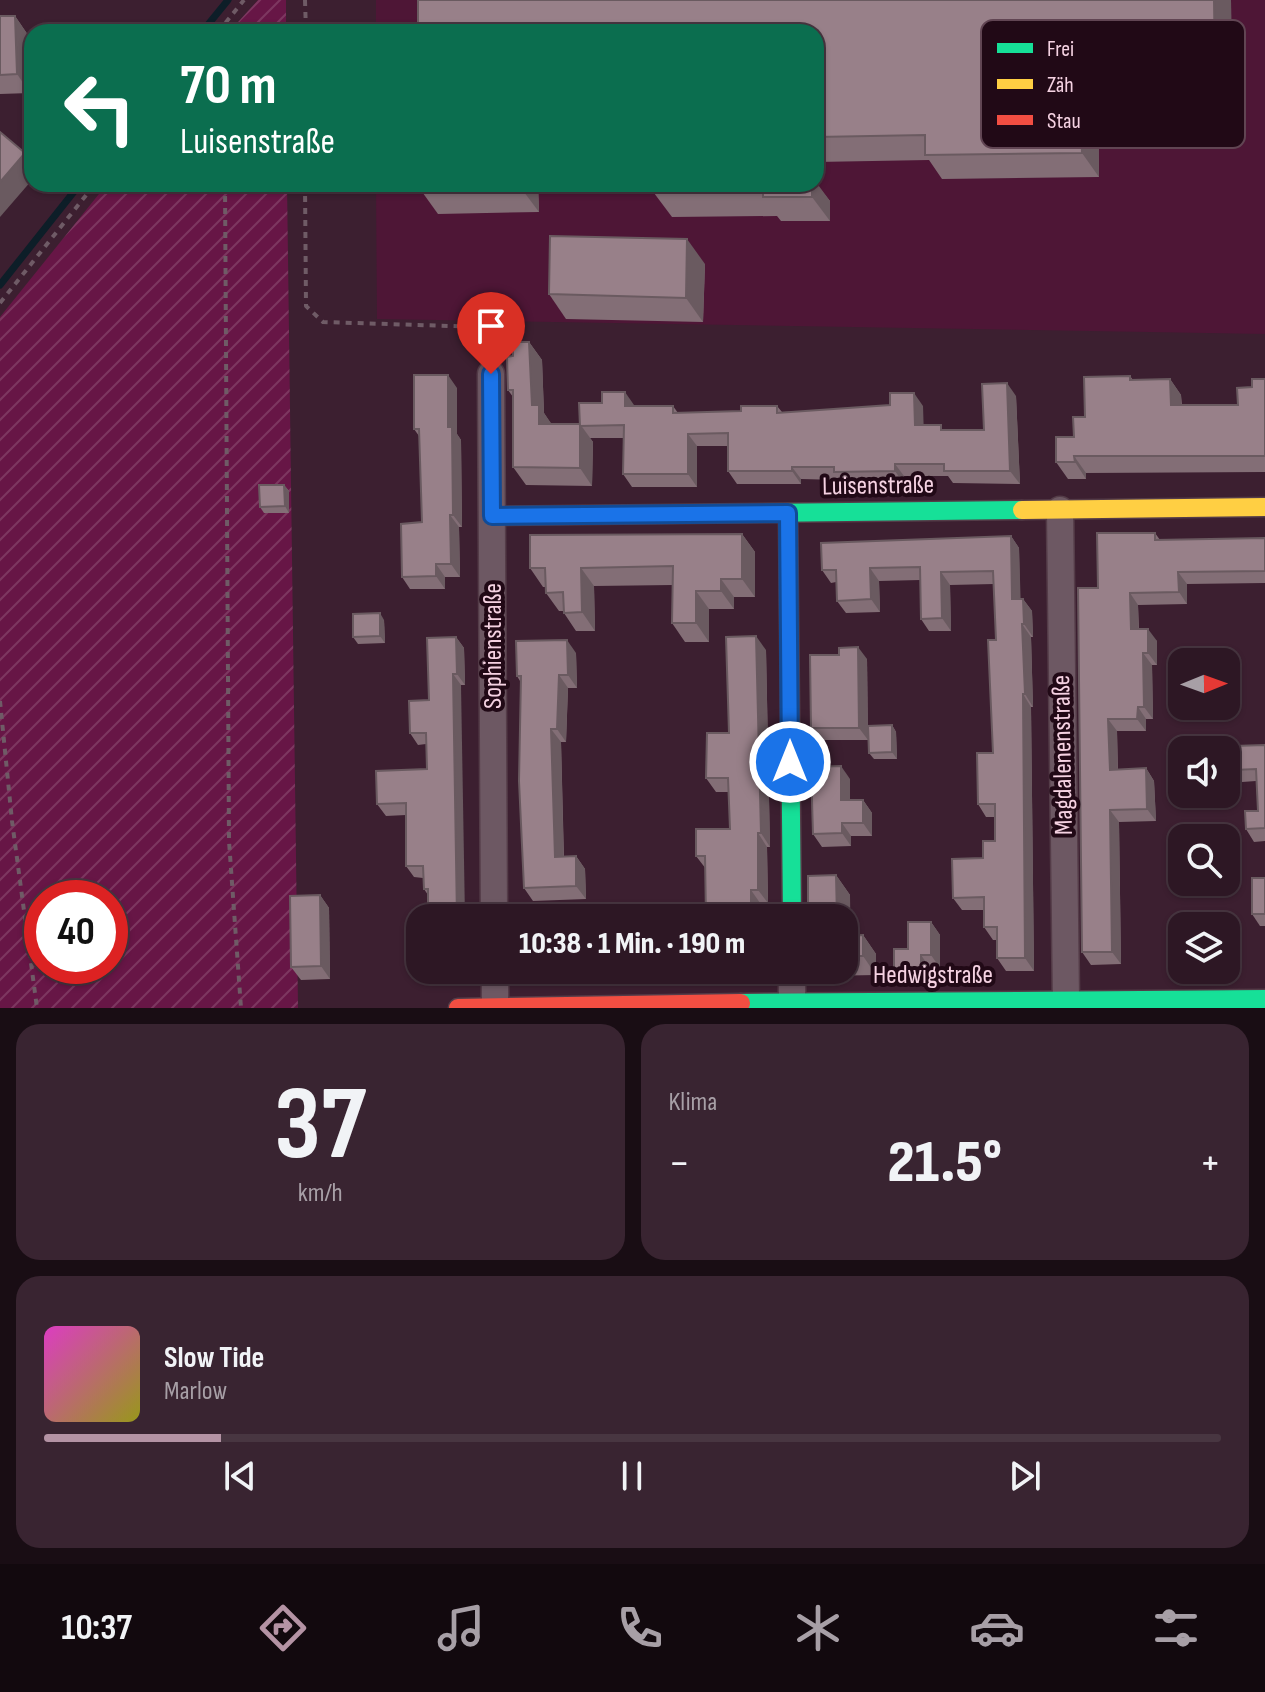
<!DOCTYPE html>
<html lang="de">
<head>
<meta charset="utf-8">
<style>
	body { margin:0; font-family:"Sofia Sans Condensed",sans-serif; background:#392431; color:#f1f3f6; height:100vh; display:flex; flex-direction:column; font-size:30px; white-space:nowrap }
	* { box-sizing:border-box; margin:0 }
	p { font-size:26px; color:#a79fa6 }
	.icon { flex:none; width:44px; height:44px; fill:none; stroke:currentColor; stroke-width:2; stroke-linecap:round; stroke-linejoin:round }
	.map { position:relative; height:1008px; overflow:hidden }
	.details { display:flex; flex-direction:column; gap:16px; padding:16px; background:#190d14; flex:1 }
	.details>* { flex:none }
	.hud { position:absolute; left:24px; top:24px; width:800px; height:168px; border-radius:24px; box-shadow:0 2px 6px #0004,0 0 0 2px #483641; background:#0b6e4f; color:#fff; overflow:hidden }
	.needle { width:52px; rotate:89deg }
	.tools { position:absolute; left:1168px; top:648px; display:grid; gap:16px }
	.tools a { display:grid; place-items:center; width:72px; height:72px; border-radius:16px; background:#2d1724; box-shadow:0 2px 6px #0004,0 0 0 2px #483641; font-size:40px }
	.speed { position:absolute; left:24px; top:880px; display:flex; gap:16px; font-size:40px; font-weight:700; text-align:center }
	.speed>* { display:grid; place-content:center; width:104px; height:104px; border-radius:50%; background:#2d1724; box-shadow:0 2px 6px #0004,0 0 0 2px #483641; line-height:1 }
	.speed .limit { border:12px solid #d22; background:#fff; color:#111 }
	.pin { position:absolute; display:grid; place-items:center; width:68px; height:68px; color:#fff; margin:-82px -34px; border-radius:50% 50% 50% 0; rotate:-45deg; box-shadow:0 0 8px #0007 }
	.pin .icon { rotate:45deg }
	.me { position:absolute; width:88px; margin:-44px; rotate:0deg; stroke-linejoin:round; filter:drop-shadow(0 0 6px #0008) }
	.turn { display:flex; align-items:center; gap:28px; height:168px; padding:0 24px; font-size:36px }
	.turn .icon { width:104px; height:104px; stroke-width:2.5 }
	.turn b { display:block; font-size:56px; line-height:68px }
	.big { font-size:60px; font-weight:800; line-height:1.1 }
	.details .tile { flex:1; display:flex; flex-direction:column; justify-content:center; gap:12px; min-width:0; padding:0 28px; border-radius:24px; background:#392431 }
	.details .dial { align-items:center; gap:0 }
	.dial b { font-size:104px; line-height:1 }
	.song { display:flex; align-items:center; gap:24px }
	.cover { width:96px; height:96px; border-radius:12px; background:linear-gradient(135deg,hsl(310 70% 55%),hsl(60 70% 35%)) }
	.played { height:8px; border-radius:4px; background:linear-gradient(90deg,#b493a4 15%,#483641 15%) }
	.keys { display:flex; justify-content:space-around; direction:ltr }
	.heat { display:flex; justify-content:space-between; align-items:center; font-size:44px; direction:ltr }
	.details .tiles { flex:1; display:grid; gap:16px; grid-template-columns:1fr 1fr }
	.tile:last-child { grid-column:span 2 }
	.trip { position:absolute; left:406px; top:904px; width:452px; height:80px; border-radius:24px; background:#2d1724; box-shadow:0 2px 6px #0004,0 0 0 2px #483641; font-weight:800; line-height:80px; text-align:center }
	.dock { display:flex; height:128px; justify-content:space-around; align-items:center; background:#12090e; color:#a79fa6 }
	.dock .icon { width:56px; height:56px }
	.dock .current { color:#b493a4 }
	.dock b { font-size:36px; color:#f1f3f6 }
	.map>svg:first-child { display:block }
	.built { fill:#4e1636 }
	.garden { fill:url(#garden-furrows); fill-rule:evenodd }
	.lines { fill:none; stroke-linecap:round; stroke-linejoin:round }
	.stream { stroke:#0d1e28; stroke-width:7 }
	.street-casing { stroke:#543c48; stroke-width:29 }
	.fast-casing { stroke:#543c48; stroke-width:21 }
	.slow-casing { stroke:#543c48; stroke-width:21 }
	.jam-casing { stroke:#543c48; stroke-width:21 }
	.path { stroke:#6f5b66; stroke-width:4; stroke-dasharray:6 6; stroke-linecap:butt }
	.street { stroke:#6d5863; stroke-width:26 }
	.fast { stroke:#16e098; stroke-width:18 }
	.slow { stroke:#ffcf43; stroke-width:18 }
	.jam { stroke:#f24e42; stroke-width:18 }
	.wall { fill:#836e76 }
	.shaded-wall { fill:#6a5a60 }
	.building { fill:#988089; stroke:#6a5a60; stroke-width:2 }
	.route-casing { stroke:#114b97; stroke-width:20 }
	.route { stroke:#1a73e8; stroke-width:14 }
	.labels { text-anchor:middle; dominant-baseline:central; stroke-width:8; stroke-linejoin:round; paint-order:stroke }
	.street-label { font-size:26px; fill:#f5d2e2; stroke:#210916 }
	.key { fill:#210916; stroke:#614553; stroke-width:2 }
	.key-label { font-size:22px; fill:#f5d2e2 }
</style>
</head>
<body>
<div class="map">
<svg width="1265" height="1008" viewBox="0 0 1265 1008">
	<defs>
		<pattern id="garden-furrows" width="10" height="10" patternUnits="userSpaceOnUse" patternTransform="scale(2)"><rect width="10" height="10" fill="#671646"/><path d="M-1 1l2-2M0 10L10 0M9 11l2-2" fill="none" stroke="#7d3760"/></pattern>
	</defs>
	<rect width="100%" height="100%" fill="#3c1f30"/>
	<path class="built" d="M376 0H1265V334L377 319 376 184H816V32H376Z"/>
	<g class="garden">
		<path d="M258 0H286V32H229Z"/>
		<path d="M107 184H287L298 1008H0V317ZM42 898H110V966H42Z"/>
	</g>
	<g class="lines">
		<g class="stream">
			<path d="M202 32 228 0"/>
			<path d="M0 285 80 184"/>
		</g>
		<g class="street-casing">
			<g id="street">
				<path d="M491 374 494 918"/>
				<path d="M1060 510 1066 1000"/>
				<path d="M495 970V1007"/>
				<path d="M792 970V1002"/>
			</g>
		</g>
		<g class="fast-casing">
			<g id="fast">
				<path d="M788 513 792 918"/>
				<path d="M492 516 1022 510"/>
				<path d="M741 1003 1265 999"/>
			</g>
		</g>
		<g class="slow-casing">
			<path id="slow" d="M1022 510 1265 507"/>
		</g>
		<g class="jam-casing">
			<path id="jam" d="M458 1008 741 1003"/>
		</g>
		<g class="path">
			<path d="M305 0 306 32"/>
			<path d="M218 32 244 0"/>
			<path d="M225 184 229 841 241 1008"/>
			<path d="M305 184 306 306 323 322 482 327 490 335V352"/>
			<path d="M0 303 95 184"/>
			<path d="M0 701 12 821 37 1008"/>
		</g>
		<use href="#street" class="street"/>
		<use href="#fast" class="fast"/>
		<use href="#slow" class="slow"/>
		<use href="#jam" class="jam"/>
	</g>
	<g class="wall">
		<path d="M418 0H1231L1232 92 1098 93 1099 177 942 179 929 160 816 162V32Z"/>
		<path d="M0 16H15L28 35 30 93 0 94Z"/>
		<path d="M538 184 539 212 438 214 420 189Z"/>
		<path d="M816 184 830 201V221H781L777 216 672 217 654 193Z"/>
		<path d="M705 264 703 322 566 319 549 294Z"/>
		<path d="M529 342 542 360 544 413 551 424H580L634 405V406H673L678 413 741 411 777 406 782 412 923 406V425L945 430H984L1016 396 1020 484 953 483 948 476H904V484L843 485 839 480 801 479V484H737L728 471V446H697V487H632L623 474 624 438H590L593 442 592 486 526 485 513 467V397L508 390 513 356Z"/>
		<path d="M1130 376 1133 380 1170 379 1181 395 1182 405H1238L1252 387 1265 379V472L1086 473V479H1068L1056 462 1085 417Z"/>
		<path d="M457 388V434L461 440 462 527H459L460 577H445V589H410L402 577 422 522 419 436 414 429Z"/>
		<path d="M284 485 289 491V513H264L260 507Z"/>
		<path d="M1155 533 1160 540 1265 538V583L1187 584V604L1138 605 1139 629 1157 641V665H1152L1153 719H1146V731H1117L1118 770 1146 768 1154 781 1156 821 1119 822 1121 964 1091 965 1082 952 1098 588Z"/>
		<path d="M742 534 755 552V597H734V609H709V642H685L672 623 673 585 594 586 595 631H576L564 613 563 611H559L546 593V587H543L530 568Z"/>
		<path d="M1011 536 1019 548 1020 599H1023L1032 611 1033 637H1031L1033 707H1031L1034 971H1006L997 958V940H993L984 927V910H962L953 898 995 841V817H986L978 804 993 753 996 640 994 584 950 585 951 631H929L921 619 920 580 879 581 880 612 846 613 837 601 836 582 831 583 822 570Z"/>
		<path d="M384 620 385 643 358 644 353 637Z"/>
		<path d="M456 637 464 648 465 685H461L428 895 424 889 423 878 414 877 406 866V815L386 816 377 804 427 769 426 744 418 745 410 733 429 700Z"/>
		<path d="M766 650 770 847H767L768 903H760L761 918H706V869L696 856 730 829 729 792H716L706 778 729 733Z"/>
		<path d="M576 653 577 688H568L566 742H561L564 857 576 856 585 869 586 899 533 901 524 888 520 681 517 676Z"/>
		<path d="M839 655 867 659 868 740H819L811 728Z"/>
		<path d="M892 725 896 732 897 759H874L869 753Z"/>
		<path d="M1265 745V841L1254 842 1246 829 1258 811 1256 781 1242 782 1234 770Z"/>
		<path d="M850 779V800H863L872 813V836H851V846L822 847 813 834Z"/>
		<path d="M836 875 850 895V935H863L876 954V975L822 976 818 970H844V918Z"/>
		<path d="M1265 878V926H1260L1252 914Z"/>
		<path d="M320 895 329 908 330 979 301 980 291 967Z"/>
		<path d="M931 922 940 935V968H930V981H904L894 968 908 949Z"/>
		<path d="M466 970V984H437L429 973Z"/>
		<path d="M529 970H581V974H532Z"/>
		<path d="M615 970H680V978L621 980Z"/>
		<path d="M715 970H762V971L716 972Z"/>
	</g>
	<g class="shaded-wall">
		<path d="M1214 0H1231L1232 92 1215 67Z"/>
		<path d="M15 16 28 35 30 93 17 74Z"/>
		<path d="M1080 69 1098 93 1099 177 1082 153Z"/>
		<path d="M25 153 32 163V180L0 217V182Z"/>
		<path d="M816 182 830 201V221L812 197V184H816Z"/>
		<path d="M521 184H538L539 212 521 188Z"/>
		<path d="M687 239 705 264 703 322 686 298Z"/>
		<path d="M529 342 542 360 544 413 551 423V442L539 424 532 405Z"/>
		<path d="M448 375 457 388V434L461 440 462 527 453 515 448 427Z"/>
		<path d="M1170 379 1181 395 1182 421 1171 405Z"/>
		<path d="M1007 383 1016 396 1020 484 1010 471Z"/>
		<path d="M625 392 634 405V419L625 406Z"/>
		<path d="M914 393 923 406 924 438 915 425Z"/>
		<path d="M580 424 593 442 592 486 580 468Z"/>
		<path d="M688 434 697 446V487L688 474Z"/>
		<path d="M1074 456 1086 473V479L1075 462Z"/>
		<path d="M895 464 904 476V484L895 471Z"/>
		<path d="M792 467 801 479V484L792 471Z"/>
		<path d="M284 485 289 491V513L285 506Z"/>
		<path d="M450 515 459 527 460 577 451 564Z"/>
		<path d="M742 534 755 552V597L742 579Z"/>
		<path d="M1011 536 1019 548 1021 612 1012 599Z"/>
		<path d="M436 564 445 577V589L436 576Z"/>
		<path d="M581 568 594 586 595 631 582 612Z"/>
		<path d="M870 568 879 581 880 612 871 599Z"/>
		<path d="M941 572 950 585 951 631 942 618Z"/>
		<path d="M1178 572 1187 584V604L1179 592Z"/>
		<path d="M721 579 734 597V609L721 591Z"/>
		<path d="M696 591 709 609V642L696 623Z"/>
		<path d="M1130 593 1138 605 1139 641 1131 629Z"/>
		<path d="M1023 599 1032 611 1033 637 1024 624Z"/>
		<path d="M380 613 384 620 385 643 380 636Z"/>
		<path d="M1022 624 1031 637 1033 707 1025 694Z"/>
		<path d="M1148 629 1157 641V665L1148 653Z"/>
		<path d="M756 636 766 650 770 847 761 833Z"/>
		<path d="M456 637 464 648 465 685 457 674Z"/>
		<path d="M567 640 576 653 577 688 568 675Z"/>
		<path d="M858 647 867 659 868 740 859 728Z"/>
		<path d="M1143 653 1152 665 1153 719 1144 707Z"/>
		<path d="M453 674 461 685 465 918H457Z"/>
		<path d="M559 675 568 688 566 742 557 729Z"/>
		<path d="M1023 694 1031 707 1034 971 1025 958Z"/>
		<path d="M1138 707 1146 719V731L1137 719Z"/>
		<path d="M1108 719 1117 731 1118 782 1110 770Z"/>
		<path d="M892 725 896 732 897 759 892 752Z"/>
		<path d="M551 729 561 742 564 870 555 857Z"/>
		<path d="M841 766 850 779V813L841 800Z"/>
		<path d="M1146 768 1154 781 1156 821 1147 809Z"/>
		<path d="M863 800 872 813V836L863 823Z"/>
		<path d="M1110 810 1119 822 1121 964 1112 952Z"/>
		<path d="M842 823 851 836V846L842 833Z"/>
		<path d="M758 833 767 847 768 903 758 890Z"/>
		<path d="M576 856 585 869 586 899 576 886Z"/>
		<path d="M836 875 850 895 851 955 844 945V918H837Z"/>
		<path d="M751 890 760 903 761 918H751Z"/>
		<path d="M320 895 329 908 330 979 321 966Z"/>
		<path d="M931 922 940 935V968L931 955Z"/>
		<path d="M863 935 876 954V975L863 956Z"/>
		<path d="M921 955 930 968V981L921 968Z"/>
		<path d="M458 970H466V984L458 972Z"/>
		<path d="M675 970H680V978Z"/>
	</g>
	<g class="building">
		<path d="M418 0H1214L1215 67 1080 69 1082 153 925 155V135L816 137V32H418Z"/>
		<path d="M0 16H15L17 74 0 75Z"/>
		<path d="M0 132 25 153 0 182Z"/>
		<path d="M420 184H521V188L420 189Z"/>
		<path d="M654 184H812V197H763V191L654 193Z"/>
		<path d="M550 236 687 239 686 298 549 294Z"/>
		<path d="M513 342H529L532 405H539V424H580V468L513 467V390H508L507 357 513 356Z"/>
		<path d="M414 375H448V427H452L453 515H450L451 564H436V576L402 577 401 524 422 522 419 429H414Z"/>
		<path d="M1130 376V380L1170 379 1171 405H1238L1237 388 1252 387V379H1265V456H1074L1075 462H1056V437H1074L1073 417H1085L1084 377Z"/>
		<path d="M1007 383 1010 471H944V464H895V471L834 472V467H792V471H728V433L688 434V474H623L624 425 580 426 579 403H602V392H625V406H673V413L741 411V406H777V413L890 405V393H914L915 425H941V430H984L982 384Z"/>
		<path d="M259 485H284L285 506 260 507Z"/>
		<path d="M1097 533H1155V540L1265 538V571L1178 572 1179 592 1130 593 1131 629H1148V653H1143L1144 707H1138L1137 719H1108L1110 770 1146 768 1147 809 1110 810 1112 952H1082L1078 588H1098Z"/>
		<path d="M742 534V579H721V591H696V623H672L673 566 581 568 582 612 564 613 563 592 546 593 545 568H530V535Z"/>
		<path d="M1011 536 1012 599H1023L1024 624H1022L1025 694H1023L1025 958H997V927H984V897L953 898 952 859 983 858V841H995V804H978L977 753H993L988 640H996L993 571 941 572 942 618 921 619 920 567 870 568 871 599 837 601 836 570H822L821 543Z"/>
		<path d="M380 613V636L353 637V614Z"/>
		<path d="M756 636 761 833H758V890H751V918H706L705 856H696V829H730L728 778H706L707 733H729L726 637Z"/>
		<path d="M456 637 457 674H453L457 918H428V889H424L423 866H406V803L377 804 376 771 427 769 426 733H410L409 701 429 700 427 638Z"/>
		<path d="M567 640 568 675H559L557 729H551L555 857 576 856V886L524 888 519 781 521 676H517L516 641Z"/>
		<path d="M858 647 859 728H811L810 655H839V648Z"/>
		<path d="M892 725V752L869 753 868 726Z"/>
		<path d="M1265 745V828L1246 829 1245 811H1258L1256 769 1234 770V746Z"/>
		<path d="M841 766V800H863V823H842V833L813 834 811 767Z"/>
		<path d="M836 875 837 918H808V876Z"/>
		<rect x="1252" y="878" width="13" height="36"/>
		<path d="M320 895 321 966 291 967 290 896Z"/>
		<path d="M908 922H931V955H921V968H894V949H908Z"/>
		<path d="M863 935V956H844V936Z"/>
		<path d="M429 970H458V972L429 973Z"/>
	</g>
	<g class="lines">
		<g class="route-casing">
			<path id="route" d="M491 374 492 516 788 513 790 762"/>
		</g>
		<use href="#route" class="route"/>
	</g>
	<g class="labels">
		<g class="street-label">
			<text transform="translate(878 486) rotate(-1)">Luisenstraße</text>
			<text transform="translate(493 646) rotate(-90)">Sophienstraße</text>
			<text transform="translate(1063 755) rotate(-91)">Magdalenenstraße</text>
			<text x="933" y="975">Hedwigstraße</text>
		</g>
	</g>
	<rect x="981" y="20" width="264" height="128" rx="12" class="key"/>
	<rect x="997" y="43" width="36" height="10" fill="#16e098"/>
	<rect x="997" y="79" width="36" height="10" fill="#ffcf43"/>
	<rect x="997" y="115" width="36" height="10" fill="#f24e42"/>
	<g class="key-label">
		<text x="1047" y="56">Frei</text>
		<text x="1047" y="92">Zäh</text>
		<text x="1047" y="128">Stau</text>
	</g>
</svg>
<div class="tools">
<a><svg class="needle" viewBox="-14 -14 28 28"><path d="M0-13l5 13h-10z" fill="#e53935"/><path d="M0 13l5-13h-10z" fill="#a79fa6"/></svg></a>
<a><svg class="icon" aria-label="sound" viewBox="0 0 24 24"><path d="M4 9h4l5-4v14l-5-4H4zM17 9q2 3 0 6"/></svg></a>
<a><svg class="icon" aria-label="search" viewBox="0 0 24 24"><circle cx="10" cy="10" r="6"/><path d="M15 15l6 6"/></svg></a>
<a><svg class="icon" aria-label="layers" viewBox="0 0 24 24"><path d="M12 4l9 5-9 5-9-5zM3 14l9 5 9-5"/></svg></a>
</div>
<div class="speed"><div class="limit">40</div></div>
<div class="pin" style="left:491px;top:374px;background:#d93025"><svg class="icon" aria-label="arrive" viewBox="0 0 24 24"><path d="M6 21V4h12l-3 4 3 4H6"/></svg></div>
<svg class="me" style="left:790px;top:762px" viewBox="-20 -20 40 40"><circle r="17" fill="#1a73e8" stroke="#fff" stroke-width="3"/><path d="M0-11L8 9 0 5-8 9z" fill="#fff"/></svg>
<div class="trip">10:38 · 1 Min. · 190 m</div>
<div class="hud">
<div class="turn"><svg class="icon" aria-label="left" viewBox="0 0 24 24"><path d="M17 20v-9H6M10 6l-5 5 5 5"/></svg><div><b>70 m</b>Luisenstraße</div></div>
</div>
</div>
<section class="details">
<div class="tiles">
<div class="tile dial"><b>37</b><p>km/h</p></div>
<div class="tile"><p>Klima</p>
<div class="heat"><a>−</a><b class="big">21.5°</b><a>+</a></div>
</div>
<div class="tile">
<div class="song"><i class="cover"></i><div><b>Slow Tide</b><p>Marlow</p></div></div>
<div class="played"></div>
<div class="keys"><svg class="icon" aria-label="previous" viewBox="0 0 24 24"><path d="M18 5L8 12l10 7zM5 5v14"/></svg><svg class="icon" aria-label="pause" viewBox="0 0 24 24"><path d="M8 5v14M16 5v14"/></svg><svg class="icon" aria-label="next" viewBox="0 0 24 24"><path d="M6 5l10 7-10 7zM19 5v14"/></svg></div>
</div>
</div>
</section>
<nav class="dock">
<b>10:37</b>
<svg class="icon current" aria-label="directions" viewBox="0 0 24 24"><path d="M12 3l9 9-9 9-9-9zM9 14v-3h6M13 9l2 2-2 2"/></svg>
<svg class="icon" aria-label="music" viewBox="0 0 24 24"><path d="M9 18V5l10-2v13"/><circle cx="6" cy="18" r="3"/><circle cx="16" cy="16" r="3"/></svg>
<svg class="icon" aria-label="phone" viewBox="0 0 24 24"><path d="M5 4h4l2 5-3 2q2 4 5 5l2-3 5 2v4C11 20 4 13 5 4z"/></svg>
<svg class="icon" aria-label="climate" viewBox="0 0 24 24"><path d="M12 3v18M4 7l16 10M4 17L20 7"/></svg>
<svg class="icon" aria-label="car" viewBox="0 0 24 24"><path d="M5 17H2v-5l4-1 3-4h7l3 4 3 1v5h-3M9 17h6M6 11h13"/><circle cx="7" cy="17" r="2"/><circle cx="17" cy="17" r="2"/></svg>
<svg class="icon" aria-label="filters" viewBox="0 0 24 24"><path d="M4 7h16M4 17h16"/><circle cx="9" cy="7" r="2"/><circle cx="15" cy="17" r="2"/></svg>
</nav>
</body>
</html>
